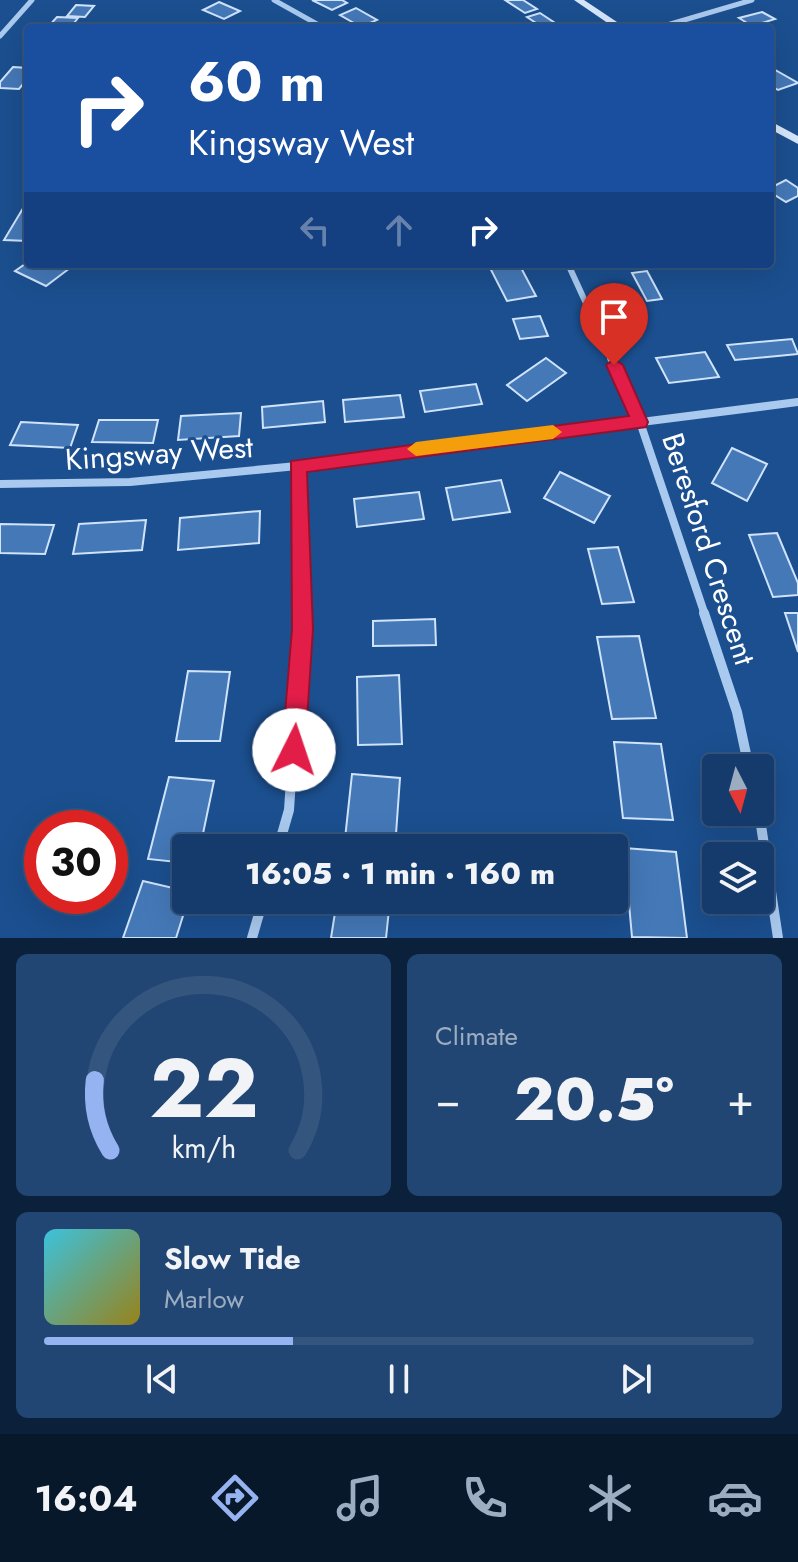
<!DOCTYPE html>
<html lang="en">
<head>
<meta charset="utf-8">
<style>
	body { margin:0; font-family:Jost,sans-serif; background:#214673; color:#f1f3f6; height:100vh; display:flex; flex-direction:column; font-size:30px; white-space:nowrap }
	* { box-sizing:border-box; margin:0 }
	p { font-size:26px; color:#9dadc1 }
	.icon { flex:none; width:44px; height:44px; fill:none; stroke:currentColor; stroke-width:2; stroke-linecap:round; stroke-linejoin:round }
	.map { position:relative; height:938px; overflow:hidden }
	.panel { display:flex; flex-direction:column; gap:16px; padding:16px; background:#0b203b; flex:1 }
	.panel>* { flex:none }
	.guide { position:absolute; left:24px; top:24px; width:750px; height:244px; border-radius:8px; box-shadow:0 8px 32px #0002,0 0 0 2px #33557e; background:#1a4fa0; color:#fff; overflow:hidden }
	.needle { width:52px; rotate:174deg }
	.controls { position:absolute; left:702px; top:754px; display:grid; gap:16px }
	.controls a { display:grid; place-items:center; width:72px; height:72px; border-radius:8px; background:#143b6b; box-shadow:0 8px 32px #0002,0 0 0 2px #33557e; font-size:40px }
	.speed { position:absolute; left:24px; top:810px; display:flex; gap:16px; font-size:40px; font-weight:700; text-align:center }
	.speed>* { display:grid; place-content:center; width:104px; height:104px; border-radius:50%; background:#143b6b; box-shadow:0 8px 32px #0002,0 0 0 2px #33557e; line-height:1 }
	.speed .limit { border:12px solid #d22; background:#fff; color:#111 }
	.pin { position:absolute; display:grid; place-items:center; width:68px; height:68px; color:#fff; margin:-82px -34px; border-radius:50% 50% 50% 0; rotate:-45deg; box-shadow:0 0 8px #0007 }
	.pin .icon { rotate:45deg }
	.me { position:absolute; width:88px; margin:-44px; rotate:4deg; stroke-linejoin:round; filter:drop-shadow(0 0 6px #0008) }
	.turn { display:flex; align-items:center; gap:28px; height:168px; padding:0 32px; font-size:36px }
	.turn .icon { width:104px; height:104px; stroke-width:2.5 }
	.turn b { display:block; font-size:56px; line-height:68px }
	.lanes { display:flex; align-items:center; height:76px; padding:0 32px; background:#0003; justify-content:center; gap:40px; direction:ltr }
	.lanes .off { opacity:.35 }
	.big { font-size:60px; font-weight:800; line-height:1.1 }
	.panel .tile { flex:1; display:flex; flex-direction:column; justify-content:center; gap:12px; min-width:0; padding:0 28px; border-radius:12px; background:#214673 }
	.panel .dial { align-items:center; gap:0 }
	.dial svg { height:208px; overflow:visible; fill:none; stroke:#33557e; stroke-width:7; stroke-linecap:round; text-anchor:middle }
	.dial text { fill:#f1f3f6; stroke:none }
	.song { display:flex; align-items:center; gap:24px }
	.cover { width:96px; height:96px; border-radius:12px; background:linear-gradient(135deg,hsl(190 70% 55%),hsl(50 70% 35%)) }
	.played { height:8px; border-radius:4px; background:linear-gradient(90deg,#95b2f1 35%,#33557e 35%) }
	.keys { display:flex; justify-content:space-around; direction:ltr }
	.heat { display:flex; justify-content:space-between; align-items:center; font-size:44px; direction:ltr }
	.panel .tiles { flex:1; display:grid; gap:16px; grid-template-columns:1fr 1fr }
	.tile:last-child { grid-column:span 2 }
	.trip { position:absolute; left:172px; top:834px; width:456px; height:80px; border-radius:8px; background:#143b6b; box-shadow:0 8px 32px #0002,0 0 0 2px #33557e; font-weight:800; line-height:80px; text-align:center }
	.tab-bar { display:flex; height:128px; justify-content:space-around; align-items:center; background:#08182b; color:#9dadc1 }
	.tab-bar .icon { width:56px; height:56px }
	.tab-bar .active { color:#95b2f1 }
	.tab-bar b { font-size:36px; color:#f1f3f6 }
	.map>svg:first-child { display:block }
	.building { fill:#4478b7; stroke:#cfe3fa; stroke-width:2 }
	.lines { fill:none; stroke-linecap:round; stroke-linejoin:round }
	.street-far3 { stroke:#a9c9ee; stroke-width:5 }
	.street-far2 { stroke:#a9c9ee; stroke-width:6 }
	.street-far1 { stroke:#a9c9ee; stroke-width:8 }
	.street { stroke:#a9c9ee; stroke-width:10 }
	.secondary { fill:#d6e6fa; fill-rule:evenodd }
	.route { fill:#e11d48; stroke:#92132f; stroke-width:2 }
	.slow { fill:#f59e0b }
	.labels { text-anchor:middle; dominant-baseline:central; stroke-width:6; stroke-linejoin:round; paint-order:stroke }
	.street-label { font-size:30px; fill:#fff; stroke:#1b4f8f }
</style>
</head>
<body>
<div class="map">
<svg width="798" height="938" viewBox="0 0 798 938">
	<rect width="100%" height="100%" fill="#1b4f8f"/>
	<g class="building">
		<path d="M312 0H342L347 3 332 10Z"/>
		<path d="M505 0H523L537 9 525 13Z"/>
		<path d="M219 2 240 11 224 19 203 10Z"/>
		<path d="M76 5 94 6 85 17 67 16Z"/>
		<path d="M356 8 377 20 361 27 340 15Z"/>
		<path d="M762 12 775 19 752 26 739 18Z"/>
		<path d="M540 13 555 23 542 27 527 17Z"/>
		<path d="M57 17 78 18 70 28H47Z"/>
		<path d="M13 67 28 68V78L19 89 0 88V82Z"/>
		<path d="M770 67 798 83 778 90 770 85Z"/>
		<path d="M786 180 798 188V196L786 202 770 192V188Z"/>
		<path d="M25 205H28V241L4 240Z"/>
		<path d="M28 262 62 264 70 268 46 286 15 271Z"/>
		<path d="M488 264H519L536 296 507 301Z"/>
		<path d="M647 271 662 299 647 301 632 273Z"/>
		<path d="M540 316 548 336 520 339 513 319Z"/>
		<path d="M792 339 798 354 735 360 727 345Z"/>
		<path d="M705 352 719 377 669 383 656 358Z"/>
		<path d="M546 358 566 373 527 401 507 385Z"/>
		<path d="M476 384 482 404 425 412 420 391Z"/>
		<path d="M400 395 404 417 345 422 343 400Z"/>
		<path d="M323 401 325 422 263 428 262 407Z"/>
		<path d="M241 413 239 436 178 440 181 416Z"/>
		<path d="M99 420H158L153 443 92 442Z"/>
		<path d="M21 422 78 425 70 448 10 445Z"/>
		<path d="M732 448 767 464 747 501 712 483Z"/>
		<path d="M560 472 610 496 594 523 544 498Z"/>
		<path d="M501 480 510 512 453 520 446 488Z"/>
		<path d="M419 492 424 519 357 527 354 499Z"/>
		<path d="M260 511 259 543 178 550 180 518Z"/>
		<path d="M146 520 142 550 73 554 79 524Z"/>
		<path d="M0 524 54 525 45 554 0 553Z"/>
		<path d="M777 533 798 583V595L773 597 749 535Z"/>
		<path d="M618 547 634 602 602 604 588 549Z"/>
		<path d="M785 613H798V652Z"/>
		<path d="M435 619 436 645 373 646V621Z"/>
		<path d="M639 636 656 718 612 719 597 637Z"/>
		<path d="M188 671 230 672 220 741H176Z"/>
		<path d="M399 675 402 744 358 745 357 677Z"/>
		<path d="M614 742 661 744 673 820 623 818Z"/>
		<path d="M352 774 400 778 395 848H344Z"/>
		<path d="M169 777 214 781 200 848H186V863L148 859Z"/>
		<path d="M624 848 676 852 687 938 632 937Z"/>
		<path d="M143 881 186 891 188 900 176 938H123Z"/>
		<path d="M337 900H390L386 938H331Z"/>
	</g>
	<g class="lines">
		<g class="street-far3">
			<path d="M274 0 324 28"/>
			<path d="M657 28 752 0"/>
			<path d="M0 36 32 0"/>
		</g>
		<path class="street-far2" d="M568 264 612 360"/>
		<g class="street-far1">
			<path d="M611 358 640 422 705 615"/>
			<path d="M297 466 303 615"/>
			<path d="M0 484 130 482 297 466 798 402"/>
		</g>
		<g class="street">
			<path d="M704 613 737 712 749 768"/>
			<path d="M759 812 778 938"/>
			<path d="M278 848 289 810 302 613"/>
			<path d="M252 938 263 900"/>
		</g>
		<g class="secondary">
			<path d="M574 0H584L626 28H615Z"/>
			<path d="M770 121 798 136V144L770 129Z"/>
		</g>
	</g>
	<path class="route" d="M614 359 623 365 648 422 646 427 307 472 313 629 305 750 302 758 294 762 285 758 282 750 292 629 291 461 629 416 606 365Z"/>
	<path class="slow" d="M553 425 562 432 553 439 416 456 407 449 416 442Z"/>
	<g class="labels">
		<g class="street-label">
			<text transform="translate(159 453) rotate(-4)">Kingsway West</text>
			<text transform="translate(709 549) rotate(72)">Beresford Crescent</text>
		</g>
	</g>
</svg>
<div class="controls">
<a><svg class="needle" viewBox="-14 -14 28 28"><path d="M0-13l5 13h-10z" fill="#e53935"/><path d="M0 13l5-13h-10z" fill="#9dadc1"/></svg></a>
<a><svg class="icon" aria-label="layers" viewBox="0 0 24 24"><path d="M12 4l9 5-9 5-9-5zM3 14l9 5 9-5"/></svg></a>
</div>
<div class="speed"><div class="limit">30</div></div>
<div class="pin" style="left:614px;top:365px;background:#d93025"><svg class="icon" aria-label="arrive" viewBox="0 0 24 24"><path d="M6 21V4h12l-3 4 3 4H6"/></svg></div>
<svg class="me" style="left:294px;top:750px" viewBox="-20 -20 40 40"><circle r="19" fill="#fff"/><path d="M0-13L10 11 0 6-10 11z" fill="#e11d48"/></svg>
<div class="trip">16:05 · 1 min · 160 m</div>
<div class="guide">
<div class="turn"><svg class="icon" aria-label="right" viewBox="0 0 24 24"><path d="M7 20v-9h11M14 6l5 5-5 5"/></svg><div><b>60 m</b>Kingsway West</div></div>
<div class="lanes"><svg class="icon off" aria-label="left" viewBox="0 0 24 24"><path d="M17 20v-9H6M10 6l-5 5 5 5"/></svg><svg class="icon off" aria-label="ahead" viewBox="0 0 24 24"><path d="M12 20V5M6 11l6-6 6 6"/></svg><svg class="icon" aria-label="right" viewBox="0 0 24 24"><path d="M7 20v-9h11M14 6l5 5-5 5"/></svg></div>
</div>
</div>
<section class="panel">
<div class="tiles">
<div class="tile dial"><svg viewBox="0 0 100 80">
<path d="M14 69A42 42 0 1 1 86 69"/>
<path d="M14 69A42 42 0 0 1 8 42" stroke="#95b2f1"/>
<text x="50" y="56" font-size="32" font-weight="700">22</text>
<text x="50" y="72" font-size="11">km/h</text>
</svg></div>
<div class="tile"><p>Climate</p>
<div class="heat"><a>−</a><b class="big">20.5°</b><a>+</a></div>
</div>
<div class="tile">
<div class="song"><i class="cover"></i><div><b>Slow Tide</b><p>Marlow</p></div></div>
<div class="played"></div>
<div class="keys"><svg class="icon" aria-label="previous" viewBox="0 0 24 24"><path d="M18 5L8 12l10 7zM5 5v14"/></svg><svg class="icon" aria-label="pause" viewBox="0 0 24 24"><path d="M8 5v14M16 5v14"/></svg><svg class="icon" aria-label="next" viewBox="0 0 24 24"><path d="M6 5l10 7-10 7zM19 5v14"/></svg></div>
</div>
</div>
</section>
<nav class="tab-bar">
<b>16:04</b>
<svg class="icon active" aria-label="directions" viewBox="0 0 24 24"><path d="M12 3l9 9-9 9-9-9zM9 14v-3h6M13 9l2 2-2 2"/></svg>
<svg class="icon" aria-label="music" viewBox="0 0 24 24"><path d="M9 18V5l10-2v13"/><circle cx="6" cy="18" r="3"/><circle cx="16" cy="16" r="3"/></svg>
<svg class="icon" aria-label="phone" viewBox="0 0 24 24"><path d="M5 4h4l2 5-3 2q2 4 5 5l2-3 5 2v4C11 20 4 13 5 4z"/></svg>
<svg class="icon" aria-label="climate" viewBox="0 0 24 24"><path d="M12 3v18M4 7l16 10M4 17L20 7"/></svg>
<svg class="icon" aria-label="car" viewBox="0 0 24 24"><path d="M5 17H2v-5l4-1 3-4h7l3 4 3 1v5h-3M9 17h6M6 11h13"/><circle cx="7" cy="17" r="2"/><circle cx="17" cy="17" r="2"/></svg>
</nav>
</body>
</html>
